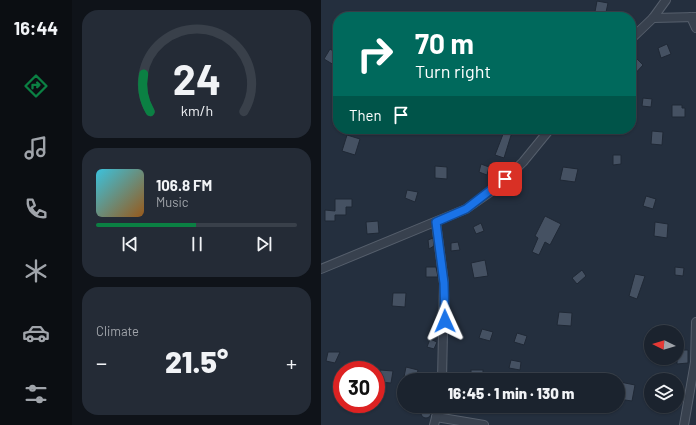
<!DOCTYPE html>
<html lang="en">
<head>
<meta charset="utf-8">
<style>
	body { margin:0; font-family:Barlow,sans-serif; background:#242b36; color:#f1f3f6; height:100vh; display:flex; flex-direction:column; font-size:15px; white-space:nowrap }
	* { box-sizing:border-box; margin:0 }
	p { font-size:13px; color:#a0a4aa }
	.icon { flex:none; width:22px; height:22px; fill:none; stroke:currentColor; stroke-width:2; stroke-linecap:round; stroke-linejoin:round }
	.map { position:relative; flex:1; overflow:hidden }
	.panel { display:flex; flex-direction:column; gap:10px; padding:10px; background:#0f1319; width:249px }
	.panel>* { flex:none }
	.top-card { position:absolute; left:12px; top:12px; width:303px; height:122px; border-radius:16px; box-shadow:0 1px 3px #0004,0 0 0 1px #39404a; background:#00695c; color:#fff; overflow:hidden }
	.needle { width:26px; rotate:275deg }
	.controls { position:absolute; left:323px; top:325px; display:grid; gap:8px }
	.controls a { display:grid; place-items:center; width:40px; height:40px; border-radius:50%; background:#1b232e; box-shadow:0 1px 3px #0004,0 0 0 1px #39404a; font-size:20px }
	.speed { position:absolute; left:12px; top:361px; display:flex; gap:8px; font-size:20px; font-weight:700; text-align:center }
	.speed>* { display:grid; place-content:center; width:52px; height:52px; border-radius:50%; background:#1b232e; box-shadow:0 1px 3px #0004,0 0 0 1px #39404a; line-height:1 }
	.speed .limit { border:6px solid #d22; background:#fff; color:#111 }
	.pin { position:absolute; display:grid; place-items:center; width:34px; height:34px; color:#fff; margin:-17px; border-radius:8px; box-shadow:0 2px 6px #0006 }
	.me { position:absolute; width:44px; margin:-22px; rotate:359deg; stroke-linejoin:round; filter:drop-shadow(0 0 3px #0008) }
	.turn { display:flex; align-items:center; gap:14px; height:84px; padding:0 16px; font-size:18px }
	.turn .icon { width:52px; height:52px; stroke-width:2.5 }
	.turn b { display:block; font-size:28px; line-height:34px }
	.then { display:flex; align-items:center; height:38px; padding:0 16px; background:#0003; gap:8px; font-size:15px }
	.big { font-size:30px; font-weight:800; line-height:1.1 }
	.panel .card { flex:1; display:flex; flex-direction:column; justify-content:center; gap:6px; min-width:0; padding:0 14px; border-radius:16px; background:#242b36 }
	.panel .dial { align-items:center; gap:0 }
	.dial svg { height:104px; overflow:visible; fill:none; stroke:#39404a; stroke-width:7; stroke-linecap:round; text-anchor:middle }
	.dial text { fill:#f1f3f6; stroke:none }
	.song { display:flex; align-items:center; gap:12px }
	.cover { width:48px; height:48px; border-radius:6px; background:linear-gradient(135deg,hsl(190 70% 55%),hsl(30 70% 35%)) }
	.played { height:4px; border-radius:2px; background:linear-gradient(90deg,#0b8043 50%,#39404a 50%) }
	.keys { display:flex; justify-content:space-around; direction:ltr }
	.heat { display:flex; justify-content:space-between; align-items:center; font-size:22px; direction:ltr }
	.trip { position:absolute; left:76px; top:373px; width:228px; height:40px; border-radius:20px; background:#1b232e; box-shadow:0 1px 3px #0004,0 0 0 1px #39404a; font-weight:800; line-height:40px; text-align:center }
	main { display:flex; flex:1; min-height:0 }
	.dock { display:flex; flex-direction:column; width:72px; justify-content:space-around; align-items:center; background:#0b0e12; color:#a0a4aa }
	.dock .icon { width:28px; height:28px }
	.dock .current { color:#0b8043 }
	.dock b { font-size:18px; color:#f1f3f6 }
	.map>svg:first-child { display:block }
	.building { fill:#455162; stroke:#1f2835 }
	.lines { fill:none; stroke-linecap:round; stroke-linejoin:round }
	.street-casing { stroke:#565f6c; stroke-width:10 }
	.street { stroke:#38414e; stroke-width:8 }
	.route-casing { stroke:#114b97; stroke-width:10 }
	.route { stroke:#1a73e8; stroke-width:7 }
</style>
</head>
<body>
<main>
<nav class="dock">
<b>16:44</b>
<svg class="icon current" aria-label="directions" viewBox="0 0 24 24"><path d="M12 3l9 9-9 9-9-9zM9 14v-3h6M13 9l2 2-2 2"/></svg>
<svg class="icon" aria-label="music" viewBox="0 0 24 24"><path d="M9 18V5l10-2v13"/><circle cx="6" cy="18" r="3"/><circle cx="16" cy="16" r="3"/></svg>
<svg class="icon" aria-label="phone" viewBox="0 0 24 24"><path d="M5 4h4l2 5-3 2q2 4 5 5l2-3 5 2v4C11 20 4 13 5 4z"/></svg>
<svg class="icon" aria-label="climate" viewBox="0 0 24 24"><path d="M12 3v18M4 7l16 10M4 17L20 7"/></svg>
<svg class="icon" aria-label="car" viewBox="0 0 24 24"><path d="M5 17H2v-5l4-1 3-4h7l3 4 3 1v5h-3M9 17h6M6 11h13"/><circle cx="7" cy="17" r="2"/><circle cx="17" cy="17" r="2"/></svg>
<svg class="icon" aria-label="filters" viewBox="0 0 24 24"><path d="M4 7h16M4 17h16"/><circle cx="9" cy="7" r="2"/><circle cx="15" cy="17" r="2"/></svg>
</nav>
<section class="panel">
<div class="card dial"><svg viewBox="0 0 100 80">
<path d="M14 69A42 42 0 1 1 86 69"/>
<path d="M14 69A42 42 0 0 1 9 40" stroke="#0b8043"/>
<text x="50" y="56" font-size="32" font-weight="700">24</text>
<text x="50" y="72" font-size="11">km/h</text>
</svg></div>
<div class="card">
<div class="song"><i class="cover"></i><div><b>106.8 FM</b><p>Music</p></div></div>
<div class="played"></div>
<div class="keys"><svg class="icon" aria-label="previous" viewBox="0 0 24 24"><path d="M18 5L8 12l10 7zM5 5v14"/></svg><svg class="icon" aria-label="pause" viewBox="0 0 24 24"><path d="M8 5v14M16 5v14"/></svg><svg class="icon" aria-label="next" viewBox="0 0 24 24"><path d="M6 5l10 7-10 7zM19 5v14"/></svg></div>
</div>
<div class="card"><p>Climate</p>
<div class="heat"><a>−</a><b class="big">21.5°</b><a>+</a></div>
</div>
</section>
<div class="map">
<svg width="375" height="425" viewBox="0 0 375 425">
	<rect width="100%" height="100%" fill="#242f3e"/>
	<g class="building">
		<path d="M276 1 287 3 284 17H273Z"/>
		<path d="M346 44 350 54 340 58 337 48Z"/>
		<path d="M9 49 17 54V59L13 65 3 59Z"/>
		<path d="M310 53 322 65 310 78Z"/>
		<path d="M322 98 331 99 330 107 321 106Z"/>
		<path d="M351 105H361V108H364V117H351Z"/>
		<path d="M184 129H192L183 158 174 155Z"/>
		<path d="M331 131 342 132 341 145 330 144Z"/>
		<path d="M26 135 39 139 34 155 21 151Z"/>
		<path d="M292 155H300V164L292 165Z"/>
		<path d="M160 164 168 167 166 175 158 172Z"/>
		<path d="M114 166 126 167V179L114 178Z"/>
		<path d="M242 167 257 169 254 182 239 180Z"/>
		<path d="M86 190 97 192 94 202 84 198Z"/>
		<path d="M325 196 335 199 332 209 322 206Z"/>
		<path d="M14 199H31V207H25V215H14V221H4V210L14 211Z"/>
		<path d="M224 216 240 224 229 245 224 242 218 255 211 252 217 238 214 236Z"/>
		<path d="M57 221 58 233 46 234 45 222Z"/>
		<path d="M334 222 347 224 346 238 333 236Z"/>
		<path d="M160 223 163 231 155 234 152 227Z"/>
		<path d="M112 238 113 246 108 249 107 240Z"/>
		<path d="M137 242 139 250 130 251V243Z"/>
		<path d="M164 260 167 276 153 278 150 263Z"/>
		<path d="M105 267H115L117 277H105Z"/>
		<path d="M354 267 363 268 362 276 354 275Z"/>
		<path d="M261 270 265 276 256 284 251 278Z"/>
		<path d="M314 274 324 276 316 299 308 296Z"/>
		<path d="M72 293H85L84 307 71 306Z"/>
		<path d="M238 312 251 313 250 326 236 325Z"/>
		<path d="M161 329 172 332 169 341 158 338Z"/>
		<path d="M196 333 206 336 203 345 193 342Z"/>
		<path d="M109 339 116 342 113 349 106 347Z"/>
		<path d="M356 350H367V363L356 364Z"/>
		<path d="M7 352H19L14 363 5 361Z"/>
		<path d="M190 360 200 362 199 370 188 368Z"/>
		<path d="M85 367 97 370 95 379 83 377Z"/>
		<path d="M59 370 72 371 70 383 58 382Z"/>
		<rect x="150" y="370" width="12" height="10"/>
		<path d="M299 382 314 385 311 401 297 399Z"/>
		<circle cx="105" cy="413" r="5"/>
	</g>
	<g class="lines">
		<g class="street-casing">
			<g id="street">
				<path d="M370 17 375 28"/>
				<path d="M332 18 375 17"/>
				<path d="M310 39 332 18 345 0"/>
				<path d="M115 223 123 283 121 380"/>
				<path d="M0 269 145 209 175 188 202 162 229 129"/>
				<path d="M115 417 163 425"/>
				<path d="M113 425 118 406"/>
				<path d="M363 425 374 362 375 322"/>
			</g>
		</g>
		<use href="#street" class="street"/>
	</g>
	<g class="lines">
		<g class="route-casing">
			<path id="route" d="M124 321 123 283 115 222 145 209 184 179"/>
		</g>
		<use href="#route" class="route"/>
	</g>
</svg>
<div class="controls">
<a><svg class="needle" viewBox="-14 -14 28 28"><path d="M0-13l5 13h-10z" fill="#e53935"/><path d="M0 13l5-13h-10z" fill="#a0a4aa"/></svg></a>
<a><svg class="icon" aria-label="layers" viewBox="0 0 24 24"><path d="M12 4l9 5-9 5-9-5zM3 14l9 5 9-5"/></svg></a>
</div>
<div class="speed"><div class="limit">30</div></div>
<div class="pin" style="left:184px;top:179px;background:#d93025"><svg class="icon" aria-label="arrive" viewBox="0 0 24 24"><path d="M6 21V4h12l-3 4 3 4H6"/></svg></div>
<svg class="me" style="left:124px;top:321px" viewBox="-20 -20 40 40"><path d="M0-17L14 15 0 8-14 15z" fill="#1a73e8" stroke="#fff" stroke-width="4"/></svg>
<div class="trip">16:45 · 1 min · 130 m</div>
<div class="top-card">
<div class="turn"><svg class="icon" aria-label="right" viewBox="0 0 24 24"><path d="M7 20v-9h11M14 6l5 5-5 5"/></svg><div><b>70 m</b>Turn right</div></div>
<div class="then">Then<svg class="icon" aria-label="arrive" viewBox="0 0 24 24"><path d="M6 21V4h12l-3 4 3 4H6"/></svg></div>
</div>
</div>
</main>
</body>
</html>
